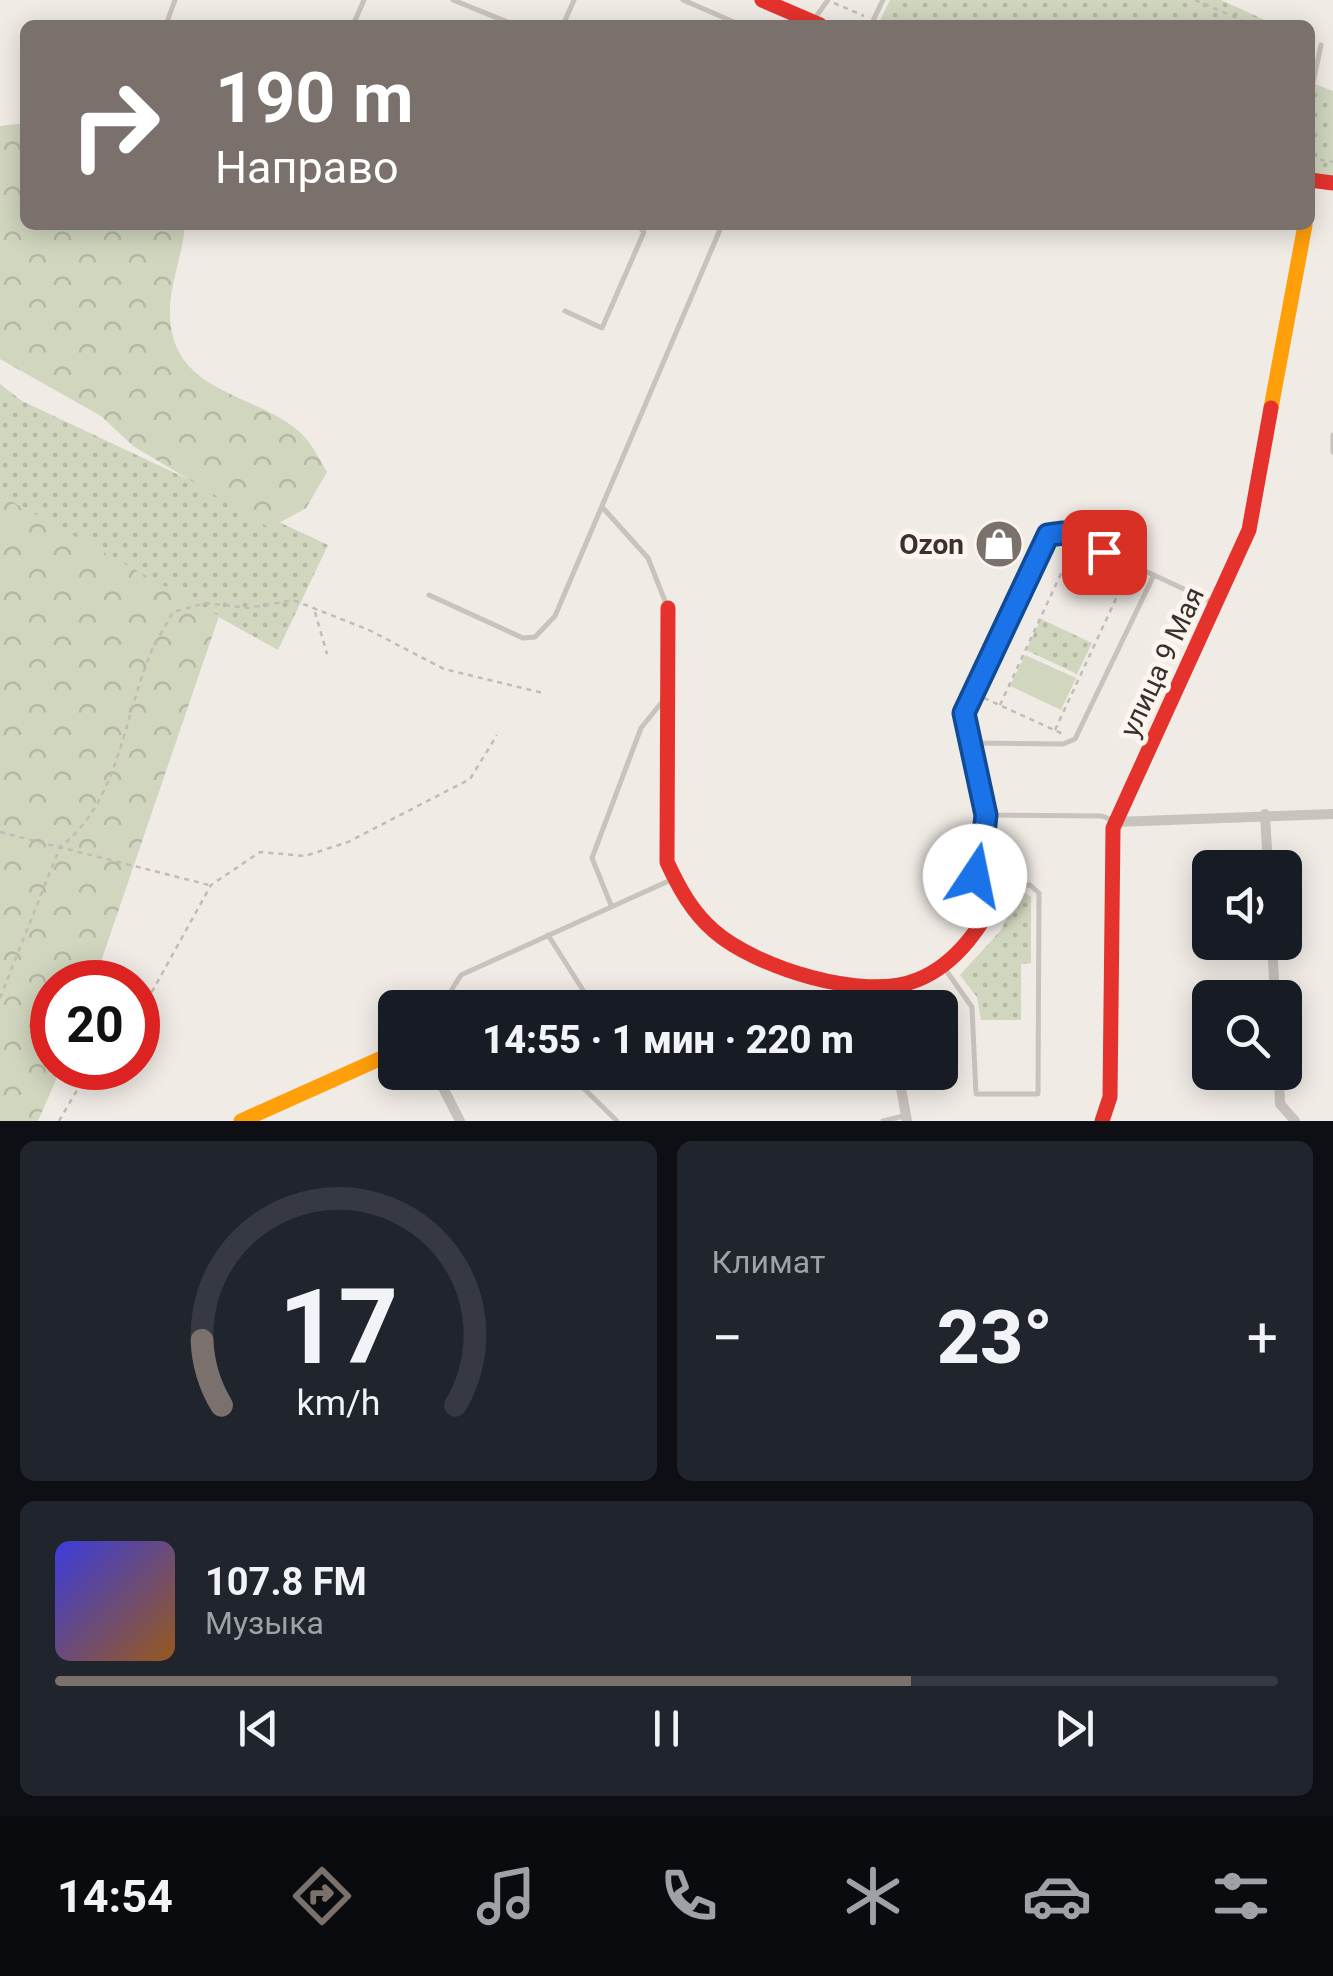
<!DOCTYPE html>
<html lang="ru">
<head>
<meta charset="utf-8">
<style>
	body { margin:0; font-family:Roboto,sans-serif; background:#20242c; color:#f1f3f6; height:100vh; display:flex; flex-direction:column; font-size:38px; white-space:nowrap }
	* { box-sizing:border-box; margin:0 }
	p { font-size:32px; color:#9ea1a6 }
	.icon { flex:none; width:55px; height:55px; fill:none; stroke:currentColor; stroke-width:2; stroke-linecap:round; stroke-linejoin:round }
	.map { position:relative; height:1121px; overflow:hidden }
	.side { display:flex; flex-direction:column; gap:20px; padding:20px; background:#0d0f14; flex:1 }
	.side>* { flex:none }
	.hud { position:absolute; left:20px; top:20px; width:1295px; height:210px; border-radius:15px; box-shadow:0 5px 25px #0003; background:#7a716c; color:#fff; overflow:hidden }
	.controls { position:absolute; left:1192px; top:850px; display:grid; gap:20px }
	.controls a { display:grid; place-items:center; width:110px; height:110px; border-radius:15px; background:#171b24; box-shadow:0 5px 25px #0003; font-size:50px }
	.speed { position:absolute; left:30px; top:960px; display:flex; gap:20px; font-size:50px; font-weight:700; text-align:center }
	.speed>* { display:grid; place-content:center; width:130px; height:130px; border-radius:50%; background:#171b24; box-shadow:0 5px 25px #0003; line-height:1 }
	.speed .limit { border:15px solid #d22; background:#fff; color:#111 }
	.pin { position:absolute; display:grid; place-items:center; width:85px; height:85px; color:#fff; margin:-42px; border-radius:20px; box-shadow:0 5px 15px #0006 }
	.me { position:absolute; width:110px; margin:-55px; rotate:11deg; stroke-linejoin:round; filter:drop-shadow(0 0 8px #0008) }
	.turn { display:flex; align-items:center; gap:35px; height:210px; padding:0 30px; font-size:45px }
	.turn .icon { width:130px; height:130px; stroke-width:2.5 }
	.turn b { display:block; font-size:70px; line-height:85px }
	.big { font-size:75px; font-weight:800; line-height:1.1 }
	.side .card { flex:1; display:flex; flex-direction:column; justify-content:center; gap:15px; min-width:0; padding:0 35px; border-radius:15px; background:#20242c }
	.side .dial { align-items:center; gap:0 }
	.dial svg { height:260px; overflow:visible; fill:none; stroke:#363941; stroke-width:7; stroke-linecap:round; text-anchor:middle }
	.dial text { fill:#f1f3f6; stroke:none }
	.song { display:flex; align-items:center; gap:30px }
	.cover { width:120px; height:120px; border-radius:15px; background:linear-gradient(135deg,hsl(240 70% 55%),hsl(30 70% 35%)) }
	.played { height:10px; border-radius:5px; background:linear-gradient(90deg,#7a716c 70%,#363941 70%) }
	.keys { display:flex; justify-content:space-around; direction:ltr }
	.heat { display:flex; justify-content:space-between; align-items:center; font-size:55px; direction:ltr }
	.side .tiles { flex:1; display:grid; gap:20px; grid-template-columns:1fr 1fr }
	.card:last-child { grid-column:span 2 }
	.trip { position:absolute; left:378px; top:990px; width:580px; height:100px; border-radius:15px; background:#171b24; box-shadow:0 5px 25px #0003; font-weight:800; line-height:100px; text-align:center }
	.tabs { display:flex; height:160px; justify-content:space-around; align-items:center; background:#090b0e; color:#9ea1a6 }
	.tabs .icon { width:70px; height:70px }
	.tabs .active { color:#7a716c }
	.tabs b { font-size:45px; color:#f1f3f6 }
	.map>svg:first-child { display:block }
	.green { fill:url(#green-dots) }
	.forest { fill:url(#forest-crowns) }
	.pitch { fill:#d1d6bf }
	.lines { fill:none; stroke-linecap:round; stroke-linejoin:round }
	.path { stroke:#c2bbb6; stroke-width:2.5; stroke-dasharray:5 5; stroke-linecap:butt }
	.lane { stroke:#c9c3be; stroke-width:5 }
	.street { stroke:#c9c3be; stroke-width:10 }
	.slow { stroke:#ff9f0a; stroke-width:15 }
	.jam { stroke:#e5322d; stroke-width:15 }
	.route-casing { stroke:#114b97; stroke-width:25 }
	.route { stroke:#1a73e8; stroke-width:18 }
	.labels { text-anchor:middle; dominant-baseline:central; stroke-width:10; stroke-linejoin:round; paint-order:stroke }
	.poi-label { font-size:28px; font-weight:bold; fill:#3b302b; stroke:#fbf5ee; text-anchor:end }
	.street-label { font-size:28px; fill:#3b302b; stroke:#fbf5ee }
</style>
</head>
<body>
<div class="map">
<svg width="1333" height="1121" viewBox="0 0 1333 1121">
	<defs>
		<pattern id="green-dots" width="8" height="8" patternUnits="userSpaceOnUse" patternTransform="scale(2.5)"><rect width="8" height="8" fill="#d1d6bf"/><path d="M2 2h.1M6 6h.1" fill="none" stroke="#b4b8a4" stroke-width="1.8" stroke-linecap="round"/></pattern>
		<pattern id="forest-crowns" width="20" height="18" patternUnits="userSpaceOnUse" patternTransform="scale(2.5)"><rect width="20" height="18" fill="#d1d6bf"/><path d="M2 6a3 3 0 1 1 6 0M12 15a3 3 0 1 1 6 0" fill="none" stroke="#b4b8a4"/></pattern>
	</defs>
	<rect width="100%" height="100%" fill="#f0ebe5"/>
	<g class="green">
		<path d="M890 0H1221L1276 25H878Z"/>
		<path d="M1310 82 1333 91V176L1310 173Z"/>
		<path d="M0 384 22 401 328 545 278 650 0 495Z"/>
		<path d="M1041 619 1092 643 1077 674 1026 650Z"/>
		<path d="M1025 893 1031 897V963L1021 964V1020H981L977 997 960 975 1001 930 1018 894Z"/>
	</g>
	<g class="forest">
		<path d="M25 123V225H185C183 255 168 288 170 317 174 391 246 391 295 428 310 439 318 457 327 472L306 508 270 528 133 446 101 416 0 359V126Z"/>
		<path d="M0 495 219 616 94 982H52V1068H61L38 1121H0Z"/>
	</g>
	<path class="pitch" d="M1025 655 1076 678 1061 710 1010 686Z"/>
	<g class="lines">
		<g class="path">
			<path d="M1195 0 1253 25"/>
			<path d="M834 3 864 16"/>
			<path d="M1310 158 1333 162"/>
			<path d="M315 612 327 654"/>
			<path d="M984 698 1063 734"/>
			<path d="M1000 705 1072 550"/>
			<path d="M1055 730 1127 575"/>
			<path d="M0 832 209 885"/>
			<path d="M0 998 60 847C117 804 123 723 148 660 154 643 165 627 173 612L206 603 248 608 293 600 369 630 444 669 543 693"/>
			<path d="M138 1007 153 990 211 885 260 852 305 856 348 842 470 779 497 735"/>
			<path d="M59 1121 90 1068"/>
		</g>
		<g class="lane">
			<path d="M453 0 515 25"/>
			<path d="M683 0 741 25"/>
			<path d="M815 18 828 0"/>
			<path d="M166 25 175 0"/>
			<path d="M353 25 364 0"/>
			<path d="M563 25 574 0"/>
			<path d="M871 25 883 0"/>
			<path d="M1310 97 1321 45"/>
			<path d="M565 311 602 328 644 232 638 225"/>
			<path d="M1333 435V452"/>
			<path d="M604 509 648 558 667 606"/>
			<path d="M429 595 523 638 535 637 555 616 722 225"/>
			<path d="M972 743 964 713 1052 533H1063L1214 603"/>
			<path d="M1112 820 1102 816 986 815 972 743 1063 744 1075 739 1154 575"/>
			<path d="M956 902 980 872"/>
			<path d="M611 905 592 858 641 728 662 702"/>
			<path d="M548 935 588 998 582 1008"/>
			<path d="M945 969 972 1007 976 1094H1038L1039 893 1030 885H1003L980 872 986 815"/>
			<path d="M440 1008 461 975 673 879"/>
			<path d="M567 1072 617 1121"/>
			<path d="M883 1121 904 1116"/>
		</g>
		<g class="street">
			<path d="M1265 814 1268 868"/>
			<path d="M1115 822 1333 814"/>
			<path d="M1272 942 1275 998"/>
			<path d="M883 984 887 1008"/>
			<path d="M435 1072 460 1121"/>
			<path d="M898 1072 907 1121"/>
			<path d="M1279 1072 1280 1104 1295 1121"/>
		</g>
		<g class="slow">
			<path d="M1271 408 1305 225"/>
			<path d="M241 1121 395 1052"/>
		</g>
		<g class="jam">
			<path d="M762 0 820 25"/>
			<path d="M1310 180 1333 183"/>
			<path d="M668 608 667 862C679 888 692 912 714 931 755 967 864 1002 917 980 958 964 984 923 1003 885"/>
			<path d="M1102 1121 1110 1097 1113 828 1249 530 1271 408"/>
		</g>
	</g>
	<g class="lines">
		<g class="route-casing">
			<path id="route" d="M975 876 980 872 986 815 964 713 1048 535 1063 533 1104 552"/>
		</g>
		<use href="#route" class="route"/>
	</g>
	<defs>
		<g id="shop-disc" transform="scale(2.5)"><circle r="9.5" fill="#7a716c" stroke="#fbf5ee"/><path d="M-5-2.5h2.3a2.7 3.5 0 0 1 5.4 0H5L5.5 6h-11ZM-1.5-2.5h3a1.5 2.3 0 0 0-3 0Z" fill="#fff"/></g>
	</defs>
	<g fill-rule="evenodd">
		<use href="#shop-disc" x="999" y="544"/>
	</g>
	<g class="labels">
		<g class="poi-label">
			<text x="964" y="544">Ozon</text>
		</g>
		<g class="street-label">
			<text transform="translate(1162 662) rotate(-65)">улица 9 Мая</text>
		</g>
	</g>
</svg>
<div class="controls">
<a><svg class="icon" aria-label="sound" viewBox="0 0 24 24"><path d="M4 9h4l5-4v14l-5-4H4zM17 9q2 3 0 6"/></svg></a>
<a><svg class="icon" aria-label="search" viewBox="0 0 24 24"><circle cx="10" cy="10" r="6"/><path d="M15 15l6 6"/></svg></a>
</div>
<div class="speed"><div class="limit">20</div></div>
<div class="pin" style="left:1104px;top:552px;background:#d93025"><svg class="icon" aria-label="arrive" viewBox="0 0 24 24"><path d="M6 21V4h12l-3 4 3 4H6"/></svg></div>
<svg class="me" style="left:975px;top:876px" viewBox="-20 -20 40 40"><circle r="19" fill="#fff"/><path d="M0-13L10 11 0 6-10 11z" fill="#1a73e8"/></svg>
<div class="trip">14:55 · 1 мин · 220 m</div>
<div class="hud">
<div class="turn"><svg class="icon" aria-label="right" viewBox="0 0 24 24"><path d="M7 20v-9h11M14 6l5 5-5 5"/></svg><div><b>190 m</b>Направо</div></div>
</div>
</div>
<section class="side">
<div class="tiles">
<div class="card dial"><svg viewBox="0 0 100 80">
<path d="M14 69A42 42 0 1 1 86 69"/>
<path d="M14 69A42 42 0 0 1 8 49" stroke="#7a716c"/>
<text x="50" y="56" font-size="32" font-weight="700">17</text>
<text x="50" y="72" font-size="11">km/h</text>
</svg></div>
<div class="card"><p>Климат</p>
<div class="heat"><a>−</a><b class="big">23°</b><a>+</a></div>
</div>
<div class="card">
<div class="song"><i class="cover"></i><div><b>107.8 FM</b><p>Музыка</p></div></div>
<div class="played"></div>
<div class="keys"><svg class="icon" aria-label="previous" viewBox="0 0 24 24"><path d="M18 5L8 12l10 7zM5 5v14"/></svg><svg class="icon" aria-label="pause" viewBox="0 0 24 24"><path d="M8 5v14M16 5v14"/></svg><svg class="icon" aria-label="next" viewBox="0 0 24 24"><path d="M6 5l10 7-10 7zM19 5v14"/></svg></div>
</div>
</div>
</section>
<nav class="tabs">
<b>14:54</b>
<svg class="icon active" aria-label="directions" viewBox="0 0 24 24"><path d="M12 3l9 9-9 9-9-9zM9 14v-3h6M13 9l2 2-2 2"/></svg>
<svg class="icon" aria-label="music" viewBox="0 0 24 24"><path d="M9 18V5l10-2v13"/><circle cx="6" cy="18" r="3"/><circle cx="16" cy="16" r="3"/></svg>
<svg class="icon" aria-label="phone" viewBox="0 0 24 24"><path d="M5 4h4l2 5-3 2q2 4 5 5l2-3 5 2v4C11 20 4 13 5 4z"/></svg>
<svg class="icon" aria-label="climate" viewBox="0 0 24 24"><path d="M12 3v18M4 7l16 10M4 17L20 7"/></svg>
<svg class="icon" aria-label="car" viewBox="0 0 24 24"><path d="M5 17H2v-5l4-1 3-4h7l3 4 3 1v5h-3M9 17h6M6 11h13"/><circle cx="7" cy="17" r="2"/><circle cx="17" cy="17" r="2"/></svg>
<svg class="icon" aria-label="filters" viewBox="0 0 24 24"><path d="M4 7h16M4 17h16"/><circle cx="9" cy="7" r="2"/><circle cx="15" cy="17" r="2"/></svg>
</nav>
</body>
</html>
